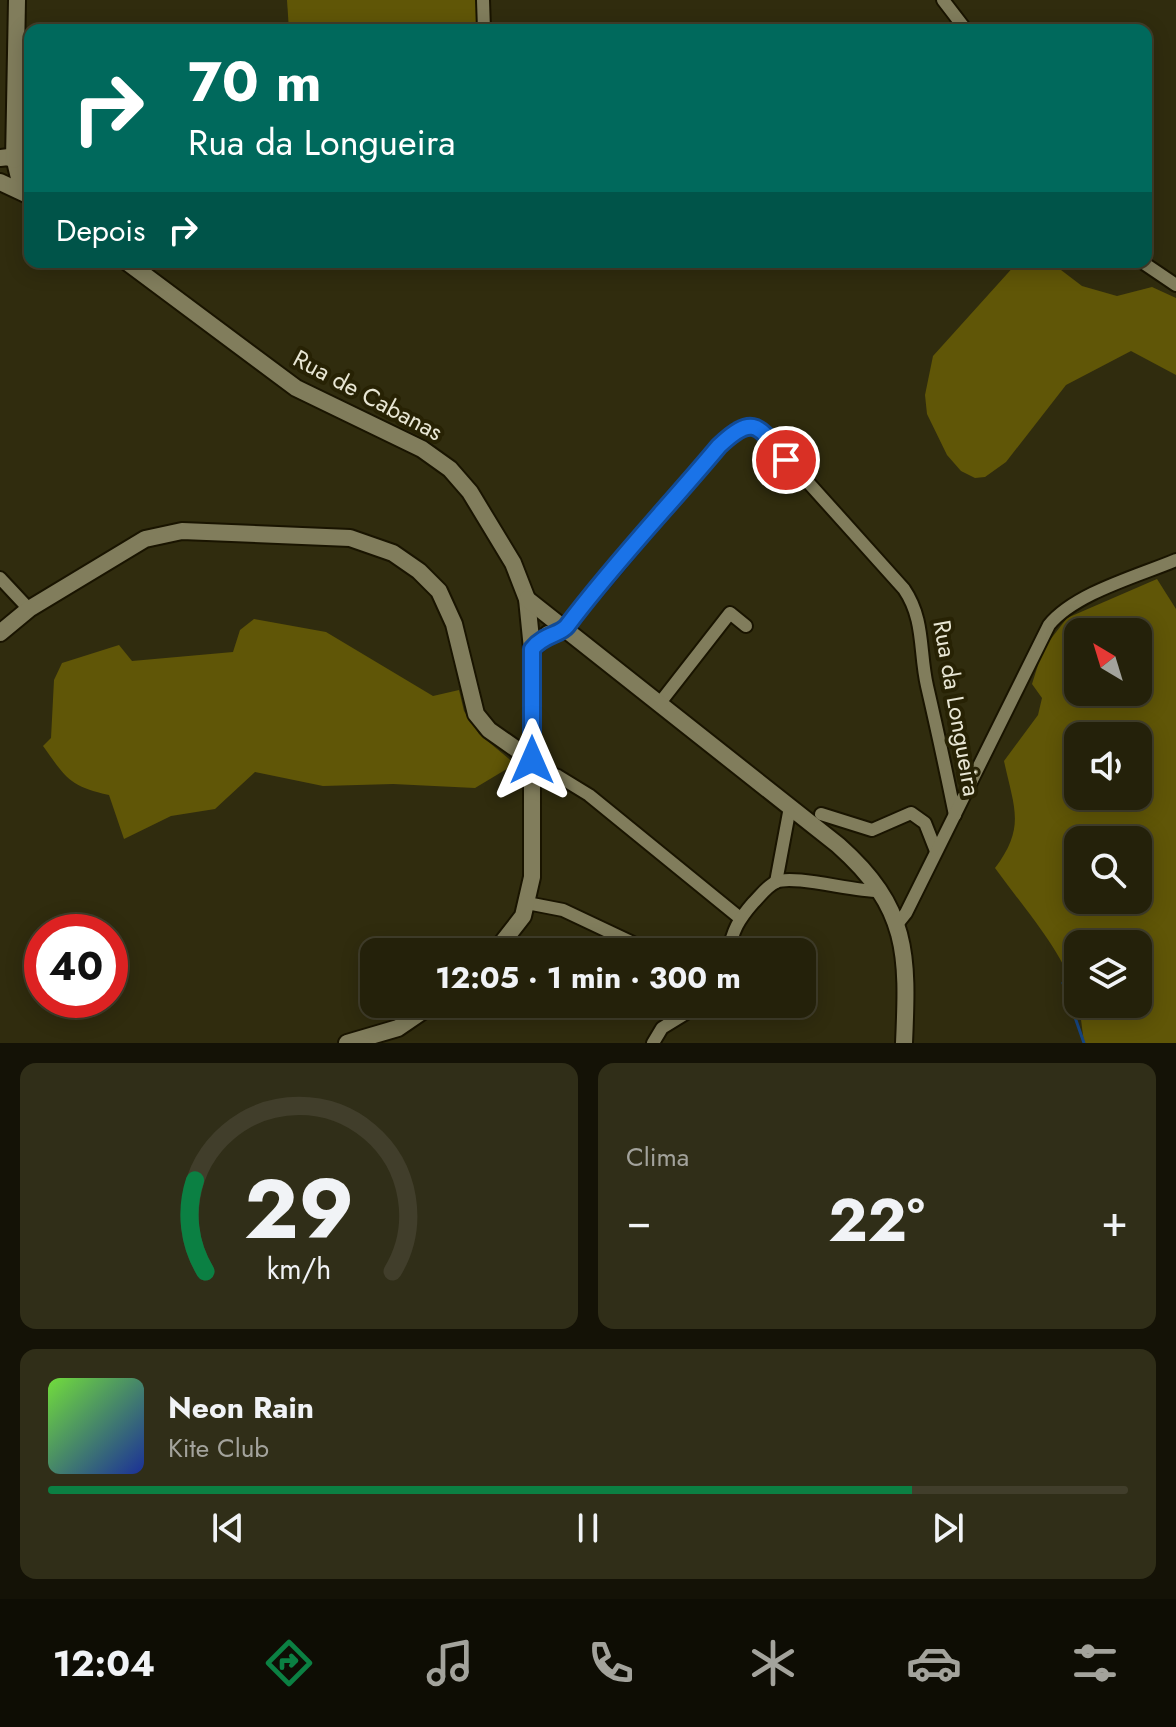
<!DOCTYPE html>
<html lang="pt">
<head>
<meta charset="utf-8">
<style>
	body { margin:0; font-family:Jost,sans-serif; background:#302e18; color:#f1f3f6; height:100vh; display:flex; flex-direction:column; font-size:30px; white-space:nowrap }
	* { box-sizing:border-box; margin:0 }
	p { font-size:26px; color:#a3a39c }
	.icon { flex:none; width:44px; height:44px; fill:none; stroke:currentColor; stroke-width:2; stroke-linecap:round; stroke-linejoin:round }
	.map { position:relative; height:1043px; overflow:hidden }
	.details { display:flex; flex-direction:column; gap:20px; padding:20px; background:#141206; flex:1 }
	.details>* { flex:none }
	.hud { position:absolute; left:24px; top:24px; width:1128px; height:244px; border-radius:16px; box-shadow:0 4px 20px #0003,0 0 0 2px #413e2b; background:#00695c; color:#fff; overflow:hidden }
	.needle { width:52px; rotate:322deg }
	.controls { position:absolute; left:1064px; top:618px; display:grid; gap:16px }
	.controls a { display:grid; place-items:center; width:88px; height:88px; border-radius:16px; background:#24210a; box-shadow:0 4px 20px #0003,0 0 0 2px #413e2b; font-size:40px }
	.speed { position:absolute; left:24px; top:914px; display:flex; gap:16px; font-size:40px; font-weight:700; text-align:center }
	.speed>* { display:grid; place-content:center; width:104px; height:104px; border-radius:50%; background:#24210a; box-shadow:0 4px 20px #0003,0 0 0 2px #413e2b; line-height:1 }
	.speed .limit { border:12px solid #d22; background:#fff; color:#111 }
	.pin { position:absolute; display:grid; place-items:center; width:68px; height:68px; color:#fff; margin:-34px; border:4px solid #fff; border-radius:50%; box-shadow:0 2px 8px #0007 }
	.me { position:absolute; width:88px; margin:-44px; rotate:0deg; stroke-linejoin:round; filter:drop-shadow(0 0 6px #0008) }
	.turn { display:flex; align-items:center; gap:28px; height:168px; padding:0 32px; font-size:36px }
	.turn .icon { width:104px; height:104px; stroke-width:2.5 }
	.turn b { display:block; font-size:56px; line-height:68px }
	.then { display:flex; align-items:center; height:76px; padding:0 32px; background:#0003; gap:16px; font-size:30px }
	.big { font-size:60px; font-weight:700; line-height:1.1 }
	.details .widget { flex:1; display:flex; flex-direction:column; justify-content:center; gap:12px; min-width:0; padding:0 28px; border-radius:16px; background:#302e18 }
	.details .dial { align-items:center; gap:0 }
	.dial svg { height:208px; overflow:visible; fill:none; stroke:#413e2b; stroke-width:7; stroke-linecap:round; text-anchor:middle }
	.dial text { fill:#f1f3f6; stroke:none }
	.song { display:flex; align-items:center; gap:24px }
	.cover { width:96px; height:96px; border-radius:12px; background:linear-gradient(135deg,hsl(100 70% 55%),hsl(230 70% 35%)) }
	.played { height:8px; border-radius:4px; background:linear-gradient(90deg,#0b8043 80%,#413e2b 80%) }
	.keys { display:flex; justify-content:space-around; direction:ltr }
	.heat { display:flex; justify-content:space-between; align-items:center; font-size:44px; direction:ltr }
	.details .tiles { flex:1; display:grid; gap:20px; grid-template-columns:1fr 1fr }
	.widget:last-child { grid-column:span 2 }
	.trip { position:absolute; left:360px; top:938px; width:456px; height:80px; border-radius:16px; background:#24210a; box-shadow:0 4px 20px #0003,0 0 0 2px #413e2b; font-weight:700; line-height:80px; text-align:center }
	.tab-bar { display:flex; height:128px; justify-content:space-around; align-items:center; background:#0e0d04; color:#a3a39c }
	.tab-bar .icon { width:56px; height:56px }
	.tab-bar .selected { color:#0b8043 }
	.tab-bar b { font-size:36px; color:#f1f3f6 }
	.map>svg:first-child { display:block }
	.forest { fill:#605607; fill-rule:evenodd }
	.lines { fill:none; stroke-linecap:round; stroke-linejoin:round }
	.stream { stroke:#164581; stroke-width:3 }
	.minor-casing { stroke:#191400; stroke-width:16 }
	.tertiary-casing { stroke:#191400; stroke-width:20 }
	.minor { stroke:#817d5c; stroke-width:12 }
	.tertiary { stroke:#817d5c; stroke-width:16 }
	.route-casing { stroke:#114b97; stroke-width:20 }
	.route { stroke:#1a73e8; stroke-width:14 }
	.labels { text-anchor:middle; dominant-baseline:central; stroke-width:8; stroke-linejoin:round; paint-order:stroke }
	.street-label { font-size:24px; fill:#e8e6d4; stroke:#272204 }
</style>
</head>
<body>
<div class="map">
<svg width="1176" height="1043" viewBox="0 0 1176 1043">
	<rect width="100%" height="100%" fill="#302c0e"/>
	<g class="forest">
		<path d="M287 0H477L479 30H289Z"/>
		<path d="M1016 264 1061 270 1082 286 1117 296 1152 287 1176 298V375L1131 351 1066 385 1006 462 985 477 975 478 961 471 947 455 927 414 925 395 933 356Z"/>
		<path d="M1157 579 1176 609V1043H1084L1079 1004H1138V944H1078V1000C1063 950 1025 910 995 868 1026 827 1014 808 1004 761L1038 715 1042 698 1032 684 1043 649 1067 618ZM1078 632H1138V692H1078ZM1078 736H1138V796H1078ZM1078 840H1138V900H1078Z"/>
		<path d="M254 619 326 632 433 696 459 690 464 711 479 734 515 764 475 788 393 784 323 786 255 772 215 809 171 816 124 839 109 795C69 786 66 778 43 746L51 738 54 680 62 663 119 645 132 661 233 652 240 630Z"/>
	</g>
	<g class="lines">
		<path class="stream" d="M1063 983 1084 1043"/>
		<g class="minor-casing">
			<g id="minor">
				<path d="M483 0 484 30"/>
				<path d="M943 0 966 30"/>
				<path d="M18 168 30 162"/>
				<path d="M1142 262 1176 285"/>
				<path d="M0 578 29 609"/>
				<path d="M564 630 719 446C735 430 739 421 762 431L904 589C925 620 919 651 927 686 937 729 946 771 955 815"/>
				<path d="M659 704 730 613 746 626"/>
				<path d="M532 767 558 776 589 795 740 918"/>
				<path d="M821 814 872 830 911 813 925 823 936 851"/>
				<path d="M776 882 790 807"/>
				<path d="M527 903 563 910 652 952"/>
				<path d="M898 923 906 913 1049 625C1075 593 1138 576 1176 560"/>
				<path d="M729 952C732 931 739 919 753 903 760 896 767 886 776 882 793 874 855 892 880 891"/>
				<path d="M653 1043 662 1028 701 1004"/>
			</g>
		</g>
		<g class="tertiary-casing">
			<g id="tertiary">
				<path d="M0 158 9 157 15 161 19 178 30 189"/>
				<path d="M14 160 17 0"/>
				<path d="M0 182 30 196"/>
				<path d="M127 262 296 388 422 449 450 469 470 492 513 563 527 599 532 649V877L523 916 495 952"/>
				<path d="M527 599 838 845C909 908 908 954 904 1043"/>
				<path d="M0 633 29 609 145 539 182 531 350 538 393 553 419 571 439 591 454 624 476 714 489 730 532 760"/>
				<path d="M532 649 548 634 564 630"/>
				<path d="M347 1043 398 1028 433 1004"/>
			</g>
		</g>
		<use href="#minor" class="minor"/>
		<use href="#tertiary" class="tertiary"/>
	</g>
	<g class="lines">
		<g class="route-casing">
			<path id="route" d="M532 760V649C544 634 560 635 567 626 614 563 669 506 719 446 755 412 759 427 786 460"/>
		</g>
		<use href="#route" class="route"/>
	</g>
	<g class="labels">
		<g class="street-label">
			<text transform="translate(368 395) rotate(28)">Rua de Cabanas</text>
			<text transform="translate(957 708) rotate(80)">Rua da Longueira</text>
		</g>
	</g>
</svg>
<div class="controls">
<a><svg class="needle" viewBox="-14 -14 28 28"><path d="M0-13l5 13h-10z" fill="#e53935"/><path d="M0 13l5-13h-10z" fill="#a3a39c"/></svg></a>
<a><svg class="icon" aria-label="sound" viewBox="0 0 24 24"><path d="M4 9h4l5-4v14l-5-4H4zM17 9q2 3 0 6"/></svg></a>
<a><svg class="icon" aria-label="search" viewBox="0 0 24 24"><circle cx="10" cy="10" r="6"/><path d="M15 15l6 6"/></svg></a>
<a><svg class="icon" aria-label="layers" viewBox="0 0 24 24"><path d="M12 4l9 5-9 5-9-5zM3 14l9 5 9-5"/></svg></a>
</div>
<div class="speed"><div class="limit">40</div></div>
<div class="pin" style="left:786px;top:460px;background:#d93025"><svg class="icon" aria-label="arrive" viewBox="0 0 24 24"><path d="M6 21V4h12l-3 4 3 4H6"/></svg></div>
<svg class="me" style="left:532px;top:760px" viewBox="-20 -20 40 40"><path d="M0-17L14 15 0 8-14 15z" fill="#1a73e8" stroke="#fff" stroke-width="4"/></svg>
<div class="trip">12:05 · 1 min · 300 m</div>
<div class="hud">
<div class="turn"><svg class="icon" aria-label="right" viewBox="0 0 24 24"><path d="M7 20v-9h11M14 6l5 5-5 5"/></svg><div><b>70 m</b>Rua da Longueira</div></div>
<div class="then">Depois<svg class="icon" aria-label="right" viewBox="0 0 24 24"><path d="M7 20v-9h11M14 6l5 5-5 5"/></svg></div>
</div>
</div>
<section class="details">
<div class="tiles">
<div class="widget dial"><svg viewBox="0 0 100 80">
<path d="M14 69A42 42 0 1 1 86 69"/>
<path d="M14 69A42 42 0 0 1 10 34" stroke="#0b8043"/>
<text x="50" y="56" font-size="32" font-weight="700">29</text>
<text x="50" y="72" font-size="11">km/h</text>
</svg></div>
<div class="widget"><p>Clima</p>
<div class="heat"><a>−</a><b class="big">22°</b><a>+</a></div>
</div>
<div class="widget">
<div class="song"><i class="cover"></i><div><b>Neon Rain</b><p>Kite Club</p></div></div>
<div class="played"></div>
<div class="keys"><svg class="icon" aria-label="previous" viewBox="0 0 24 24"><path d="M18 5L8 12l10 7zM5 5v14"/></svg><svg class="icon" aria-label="pause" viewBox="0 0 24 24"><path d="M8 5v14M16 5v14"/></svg><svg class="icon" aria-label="next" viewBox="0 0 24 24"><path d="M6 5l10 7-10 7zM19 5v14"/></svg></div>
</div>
</div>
</section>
<nav class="tab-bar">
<b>12:04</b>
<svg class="icon selected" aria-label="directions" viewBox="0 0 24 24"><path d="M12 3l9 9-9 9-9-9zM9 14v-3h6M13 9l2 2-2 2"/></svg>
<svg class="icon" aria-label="music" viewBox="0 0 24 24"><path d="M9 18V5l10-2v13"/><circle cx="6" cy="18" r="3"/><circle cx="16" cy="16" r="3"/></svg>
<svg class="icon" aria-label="phone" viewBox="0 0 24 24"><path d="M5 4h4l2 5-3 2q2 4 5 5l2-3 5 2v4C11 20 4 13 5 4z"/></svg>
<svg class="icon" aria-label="climate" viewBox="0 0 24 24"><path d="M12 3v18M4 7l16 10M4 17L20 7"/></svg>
<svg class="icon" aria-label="car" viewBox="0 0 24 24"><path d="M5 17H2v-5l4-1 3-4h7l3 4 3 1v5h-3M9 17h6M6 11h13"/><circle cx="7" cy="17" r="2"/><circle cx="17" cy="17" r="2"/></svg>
<svg class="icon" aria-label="filters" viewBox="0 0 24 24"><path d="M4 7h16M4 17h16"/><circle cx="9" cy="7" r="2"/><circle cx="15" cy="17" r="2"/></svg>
</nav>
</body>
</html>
